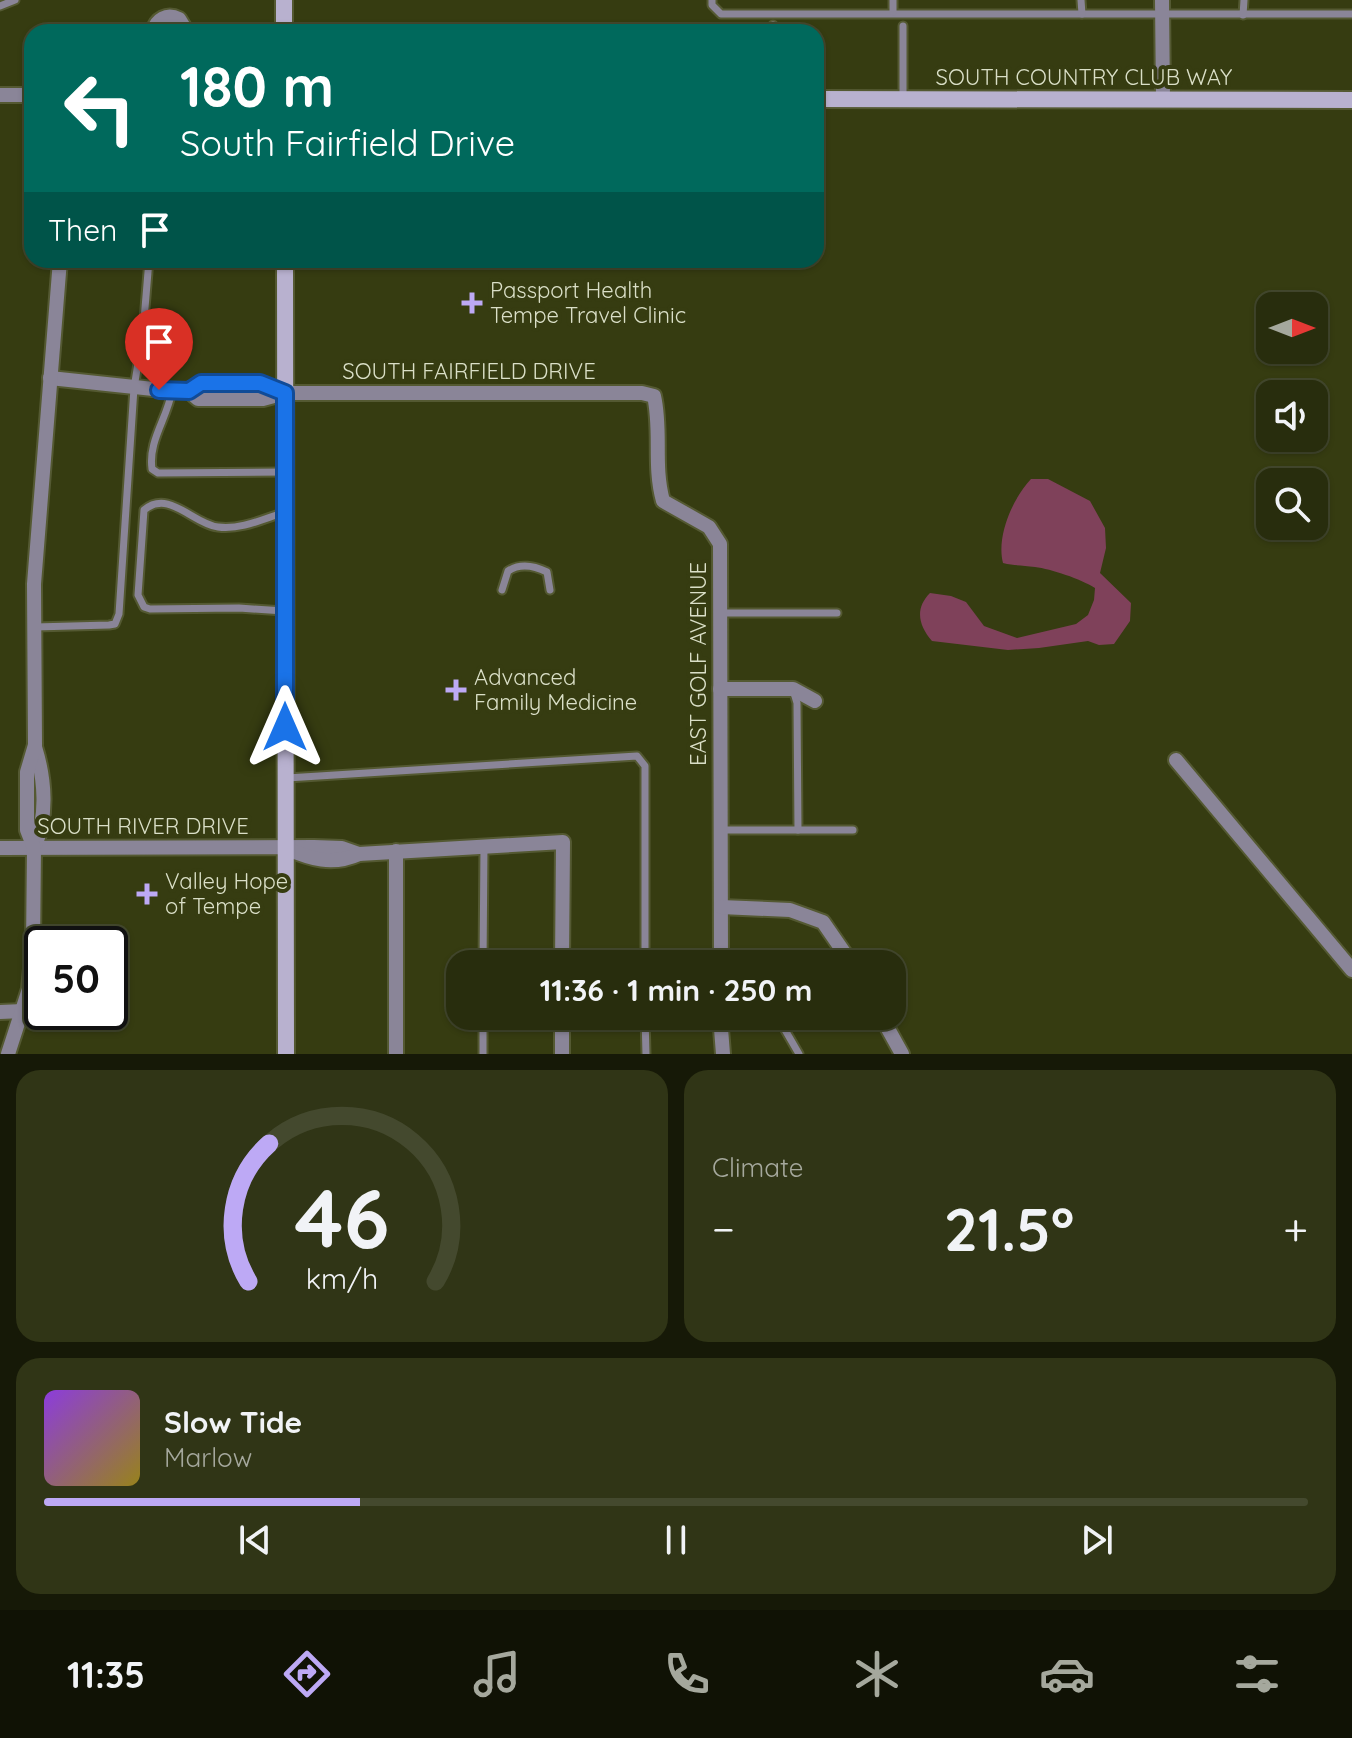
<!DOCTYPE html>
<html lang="en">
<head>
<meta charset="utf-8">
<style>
	body { margin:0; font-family:Quicksand,sans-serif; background:#303516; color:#f1f3f6; height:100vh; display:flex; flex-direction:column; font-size:30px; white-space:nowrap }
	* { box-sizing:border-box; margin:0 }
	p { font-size:26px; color:#a5a89d }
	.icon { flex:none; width:44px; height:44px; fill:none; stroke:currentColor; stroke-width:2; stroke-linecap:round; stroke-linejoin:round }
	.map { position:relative; height:1054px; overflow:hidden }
	.sheet { display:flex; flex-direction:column; gap:16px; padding:16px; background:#161907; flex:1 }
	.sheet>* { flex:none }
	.banner { position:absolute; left:24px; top:24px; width:800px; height:244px; border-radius:24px; box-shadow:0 2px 6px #0004,0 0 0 2px #44492e; background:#00695c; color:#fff; overflow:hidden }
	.needle { width:52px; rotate:90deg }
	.buttons { position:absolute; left:1256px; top:292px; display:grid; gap:16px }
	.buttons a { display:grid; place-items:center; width:72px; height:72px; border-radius:16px; background:#282d0d; box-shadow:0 2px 6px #0004,0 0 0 2px #44492e; font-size:40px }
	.speed { position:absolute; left:24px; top:926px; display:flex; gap:16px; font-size:40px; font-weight:700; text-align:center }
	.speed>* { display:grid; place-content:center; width:104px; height:104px; border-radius:50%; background:#282d0d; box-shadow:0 2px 6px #0004,0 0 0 2px #44492e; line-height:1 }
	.speed .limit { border:4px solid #111; border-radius:12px; background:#fff; color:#111 }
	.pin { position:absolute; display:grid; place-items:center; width:68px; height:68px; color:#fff; margin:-82px -34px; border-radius:50% 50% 50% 0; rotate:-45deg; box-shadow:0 0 8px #0007 }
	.pin .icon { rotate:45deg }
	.me { position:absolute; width:88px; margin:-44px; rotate:0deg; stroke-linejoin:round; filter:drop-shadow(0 0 6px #0008) }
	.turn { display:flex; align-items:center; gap:28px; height:168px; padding:0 24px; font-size:36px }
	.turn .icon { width:104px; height:104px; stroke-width:2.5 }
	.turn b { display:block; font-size:56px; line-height:68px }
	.then { display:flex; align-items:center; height:76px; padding:0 24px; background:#0003; gap:16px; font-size:30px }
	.big { font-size:60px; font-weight:700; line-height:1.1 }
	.sheet .tile { flex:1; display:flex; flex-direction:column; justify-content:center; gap:12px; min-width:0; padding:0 28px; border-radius:24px; background:#303516 }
	.sheet .dial { align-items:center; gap:0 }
	.dial svg { height:208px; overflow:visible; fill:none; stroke:#44492e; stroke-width:7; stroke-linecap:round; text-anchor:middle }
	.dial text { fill:#f1f3f6; stroke:none }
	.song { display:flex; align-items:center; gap:24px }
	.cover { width:96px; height:96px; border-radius:12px; background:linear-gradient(135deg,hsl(270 70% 55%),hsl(50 70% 35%)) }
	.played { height:8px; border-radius:4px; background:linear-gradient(90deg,#bda9f5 25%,#44492e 25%) }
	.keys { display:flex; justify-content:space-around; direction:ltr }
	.heat { display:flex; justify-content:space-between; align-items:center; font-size:44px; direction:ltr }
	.sheet .tiles { flex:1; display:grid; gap:16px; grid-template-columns:1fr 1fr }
	.tile:last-child { grid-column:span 2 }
	.trip { position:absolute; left:446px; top:950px; width:460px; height:80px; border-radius:24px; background:#282d0d; box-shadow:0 2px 6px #0004,0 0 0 2px #44492e; font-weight:700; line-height:80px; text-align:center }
	.menu { display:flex; height:128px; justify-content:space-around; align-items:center; background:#101205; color:#a5a89d }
	.menu .icon { width:56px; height:56px }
	.menu .selected { color:#bda9f5 }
	.menu b { font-size:36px; color:#f1f3f6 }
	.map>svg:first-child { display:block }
	.water { fill:#7f415a }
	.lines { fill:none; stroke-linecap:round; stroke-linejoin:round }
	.lane-casing { stroke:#545932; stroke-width:11 }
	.street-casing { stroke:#545932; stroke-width:18 }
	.secondary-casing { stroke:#545932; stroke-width:20 }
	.lane { stroke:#8a8598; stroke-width:7 }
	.street { stroke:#8a8598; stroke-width:14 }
	.secondary { stroke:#b8b1cf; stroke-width:16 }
	.route-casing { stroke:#114b97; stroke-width:20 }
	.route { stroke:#1a73e8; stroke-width:14 }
	.poi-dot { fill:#bda9f5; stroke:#363c11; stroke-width:3 }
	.labels { text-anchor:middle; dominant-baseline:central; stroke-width:8; stroke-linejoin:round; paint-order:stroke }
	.street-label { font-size:22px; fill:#dadfc7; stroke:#363c11 }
	.poi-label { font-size:22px; fill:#dadfc7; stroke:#363c11; text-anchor:start }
</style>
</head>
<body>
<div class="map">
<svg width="1352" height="1054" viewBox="0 0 1352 1054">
	<rect width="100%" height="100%" fill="#363c11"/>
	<path class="water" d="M1031 479H1048L1090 501 1105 528 1106 548 1100 573 1131 603 1130 621 1114 644 1099 645 1088 641 1039 648 1008 650 932 641C918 625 915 608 930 593L951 596 966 602 984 626 1017 638 1076 624 1088 615 1094 600 1095 588C1081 579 1051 569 1035 567 1023 565 1015 566 1003 563 996 536 1013 498 1031 479Z"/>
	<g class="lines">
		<g class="lane-casing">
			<g id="lane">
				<path d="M712 0V5L721 14H1352"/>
				<path d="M1081 0 1082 14"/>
				<path d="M0 6 15 0"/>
				<path d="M893 12V0"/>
				<path d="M1243 15 1244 0"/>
				<path d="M773 25V32"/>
				<path d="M903 97V26"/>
				<path d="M172 391C167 419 148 441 152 469L158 473 285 472"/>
				<path d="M502 590 508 571C520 563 535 566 547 572L550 590"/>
				<path d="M284 611 239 608 150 609 144 607 138 595 144 510C169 489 193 524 218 527 241 530 263 519 285 512"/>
				<path d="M720 613H837"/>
				<path d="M35 627 109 625 115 624 119 614 134 388 143 332 149 260"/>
				<path d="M794 693 797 703 798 830"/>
				<path d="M287 778 637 756 645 766V964"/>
				<path d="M720 830H853"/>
				<path d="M483 964 484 847"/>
				<path d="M645 1016 646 1054"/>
				<path d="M777 1016 799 1054"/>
				<path d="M483 1054V1016"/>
			</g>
		</g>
		<g class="street-casing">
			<g id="street">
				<path d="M1162 0 1163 99"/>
				<path d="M153 32C156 19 167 13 179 19L187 32"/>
				<path d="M0 95H32"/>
				<path d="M50 378 172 391H189L201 383H260L284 393"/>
				<path d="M189 391 198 399H263L285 393H642L654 396C662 431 653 465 663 501L709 527 720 544 721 964"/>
				<path d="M720 689H793L815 701"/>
				<path d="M1176 760 1352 970"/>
				<path d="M0 848 314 847 342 848 359 854"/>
				<path d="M34 848C48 817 45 779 35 747"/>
				<path d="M285 848C311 859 332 866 359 854L563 842 562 964"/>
				<path d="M396 851V1054"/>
				<path d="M721 907 790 910 823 922 852 964"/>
				<path d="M0 1012 23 1011"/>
				<path d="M720 1016 723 1054"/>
				<path d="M881 1016 902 1054"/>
				<path d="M8 1054 29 989 33 948 34 848 27 830V772L35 745 34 584 60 260"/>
				<path d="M562 1054V1016"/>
			</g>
		</g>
		<g class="secondary-casing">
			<g id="secondary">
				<path d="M284 0V32"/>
				<path d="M816 99 1352 100"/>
				<path d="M285 260 286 1054"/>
			</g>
		</g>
		<use href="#lane" class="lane"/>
		<use href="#street" class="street"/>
		<use href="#secondary" class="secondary"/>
	</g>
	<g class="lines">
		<g class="route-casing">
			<path id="route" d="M159 390 189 391 201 383H260L285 393V727"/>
		</g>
		<use href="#route" class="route"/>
	</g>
	<g class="poi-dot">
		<path d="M468 291h8v8h8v8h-8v8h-8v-8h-8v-8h8z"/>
		<path d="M452 678h8v8h8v8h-8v8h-8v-8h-8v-8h8z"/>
		<path d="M143 882h8v8h8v8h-8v8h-8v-8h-8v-8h8z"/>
	</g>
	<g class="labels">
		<g class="street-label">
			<text x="1084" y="77">SOUTH COUNTRY CLUB WAY</text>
			<text x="469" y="371">SOUTH FAIRFIELD DRIVE</text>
			<text transform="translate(698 664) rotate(-90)">EAST GOLF AVENUE</text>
			<text x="143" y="826">SOUTH RIVER DRIVE</text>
		</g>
		<g class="poi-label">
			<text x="490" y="290">Passport Health<tspan x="490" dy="25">Tempe Travel Clinic</tspan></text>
			<text x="474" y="677">Advanced<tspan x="474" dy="25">Family Medicine</tspan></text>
			<text x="165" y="881">Valley Hope<tspan x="165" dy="25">of Tempe</tspan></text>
		</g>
	</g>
</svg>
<div class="buttons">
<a><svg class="needle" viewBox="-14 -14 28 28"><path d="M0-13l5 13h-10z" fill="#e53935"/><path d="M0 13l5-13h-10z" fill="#a5a89d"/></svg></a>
<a><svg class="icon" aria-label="sound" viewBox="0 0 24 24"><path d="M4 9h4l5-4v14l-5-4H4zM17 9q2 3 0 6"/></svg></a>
<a><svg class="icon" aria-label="search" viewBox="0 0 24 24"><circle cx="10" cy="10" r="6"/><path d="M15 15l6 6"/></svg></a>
</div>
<div class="speed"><div class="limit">50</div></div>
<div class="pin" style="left:159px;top:390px;background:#d93025"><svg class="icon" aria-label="arrive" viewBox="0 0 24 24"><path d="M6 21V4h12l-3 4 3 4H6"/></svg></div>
<svg class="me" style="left:285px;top:727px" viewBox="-20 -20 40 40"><path d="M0-17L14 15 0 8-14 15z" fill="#1a73e8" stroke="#fff" stroke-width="4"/></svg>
<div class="trip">11:36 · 1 min · 250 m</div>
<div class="banner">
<div class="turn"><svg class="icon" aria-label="left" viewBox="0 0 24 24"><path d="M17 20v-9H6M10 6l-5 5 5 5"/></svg><div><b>180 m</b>South Fairfield Drive</div></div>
<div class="then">Then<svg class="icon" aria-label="arrive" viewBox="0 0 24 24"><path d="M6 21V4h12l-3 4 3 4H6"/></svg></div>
</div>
</div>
<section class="sheet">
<div class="tiles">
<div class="tile dial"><svg viewBox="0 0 100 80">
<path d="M14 69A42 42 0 1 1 86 69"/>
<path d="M14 69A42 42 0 0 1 22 16" stroke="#bda9f5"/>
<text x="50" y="56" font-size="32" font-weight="700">46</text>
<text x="50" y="72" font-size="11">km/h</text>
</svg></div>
<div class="tile"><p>Climate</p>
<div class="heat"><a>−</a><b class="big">21.5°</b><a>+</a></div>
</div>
<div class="tile">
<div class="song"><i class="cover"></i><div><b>Slow Tide</b><p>Marlow</p></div></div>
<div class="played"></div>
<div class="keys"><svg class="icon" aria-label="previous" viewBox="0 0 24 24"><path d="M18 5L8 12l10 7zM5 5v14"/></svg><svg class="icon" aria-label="pause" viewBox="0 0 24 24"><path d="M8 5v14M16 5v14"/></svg><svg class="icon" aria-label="next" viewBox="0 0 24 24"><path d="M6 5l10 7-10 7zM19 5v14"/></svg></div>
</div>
</div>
</section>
<nav class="menu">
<b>11:35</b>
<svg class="icon selected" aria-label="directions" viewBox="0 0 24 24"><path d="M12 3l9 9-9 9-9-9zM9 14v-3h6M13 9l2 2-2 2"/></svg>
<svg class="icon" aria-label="music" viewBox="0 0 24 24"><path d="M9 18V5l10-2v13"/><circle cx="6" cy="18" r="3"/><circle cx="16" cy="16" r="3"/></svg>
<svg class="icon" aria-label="phone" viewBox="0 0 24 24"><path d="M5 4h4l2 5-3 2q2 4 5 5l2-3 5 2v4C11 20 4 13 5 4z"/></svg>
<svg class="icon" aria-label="climate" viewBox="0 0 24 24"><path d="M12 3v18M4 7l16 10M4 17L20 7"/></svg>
<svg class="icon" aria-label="car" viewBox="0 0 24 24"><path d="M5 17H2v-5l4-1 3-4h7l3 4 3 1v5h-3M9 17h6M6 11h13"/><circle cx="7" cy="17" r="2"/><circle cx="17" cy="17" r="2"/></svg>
<svg class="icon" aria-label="filters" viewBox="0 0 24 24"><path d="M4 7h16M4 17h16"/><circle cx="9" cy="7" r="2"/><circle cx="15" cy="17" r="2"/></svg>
</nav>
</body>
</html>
